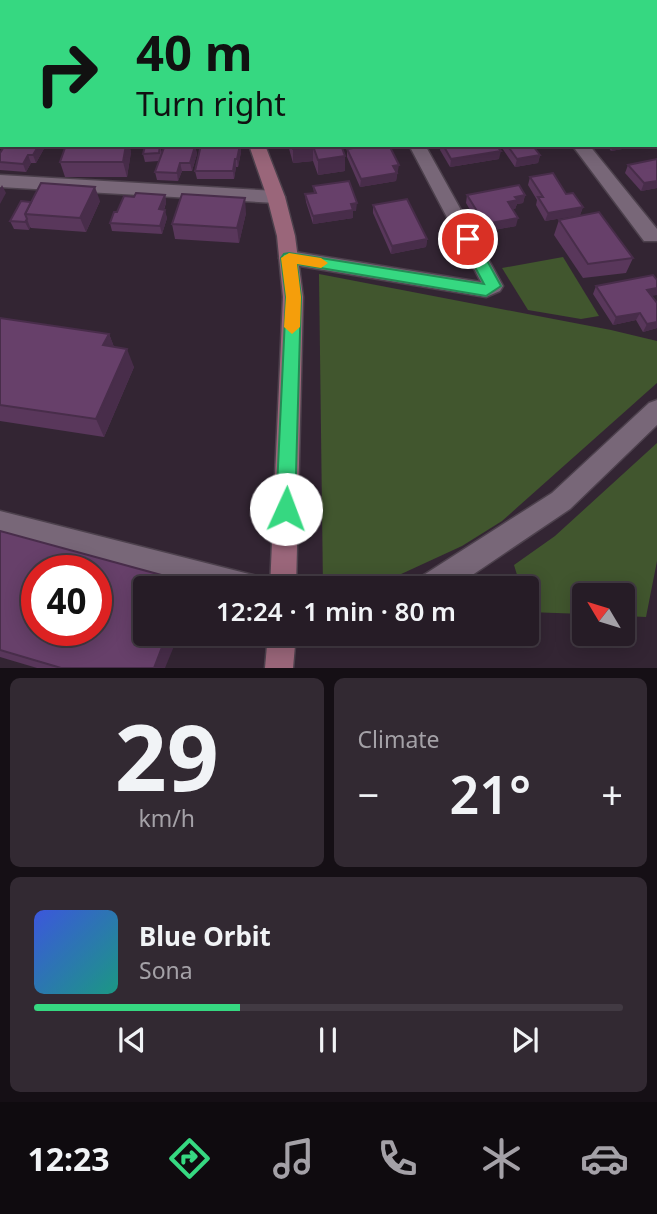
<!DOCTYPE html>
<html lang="en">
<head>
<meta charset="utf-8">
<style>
	body { margin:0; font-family:"Noto Sans",sans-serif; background:#322932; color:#f1f3f6; height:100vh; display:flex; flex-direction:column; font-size:26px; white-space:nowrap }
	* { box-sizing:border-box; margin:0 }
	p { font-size:23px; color:#a4a1a7 }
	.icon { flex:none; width:38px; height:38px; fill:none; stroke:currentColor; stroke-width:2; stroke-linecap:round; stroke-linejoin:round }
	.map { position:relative; height:668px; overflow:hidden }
	.panel { display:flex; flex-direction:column; gap:10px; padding:10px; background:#150f15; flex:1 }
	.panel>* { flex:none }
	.hud { position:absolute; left:0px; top:0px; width:658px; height:147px; box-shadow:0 4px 18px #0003,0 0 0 2px #423a43; background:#36d881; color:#111; overflow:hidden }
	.needle { width:46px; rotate:308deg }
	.buttons { position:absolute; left:572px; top:583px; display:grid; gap:14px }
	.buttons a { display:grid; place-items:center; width:63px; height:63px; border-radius:7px; background:#261c26; box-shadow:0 4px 18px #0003,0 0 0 2px #423a43; font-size:35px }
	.speed { position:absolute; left:21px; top:555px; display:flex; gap:14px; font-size:35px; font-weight:700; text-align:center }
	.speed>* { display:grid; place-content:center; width:91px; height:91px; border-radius:50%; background:#261c26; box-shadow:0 4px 18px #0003,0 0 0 2px #423a43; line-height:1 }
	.speed .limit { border:10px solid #d22; background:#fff; color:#111 }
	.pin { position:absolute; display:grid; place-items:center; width:60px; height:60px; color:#fff; margin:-30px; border:4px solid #fff; border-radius:50%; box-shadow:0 2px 7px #0007 }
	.me { position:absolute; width:77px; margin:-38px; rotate:2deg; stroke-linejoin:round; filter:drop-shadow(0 0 5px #0008) }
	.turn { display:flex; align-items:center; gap:24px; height:147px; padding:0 21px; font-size:32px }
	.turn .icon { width:91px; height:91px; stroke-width:2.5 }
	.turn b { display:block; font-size:49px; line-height:60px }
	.big { font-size:52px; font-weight:600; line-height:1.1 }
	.panel .widget { flex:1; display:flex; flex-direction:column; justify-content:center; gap:10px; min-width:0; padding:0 24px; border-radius:10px; background:#322932 }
	.panel .dial { align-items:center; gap:0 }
	.dial b { font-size:91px; line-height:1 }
	.song { display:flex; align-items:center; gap:21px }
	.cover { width:84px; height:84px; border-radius:10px; background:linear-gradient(135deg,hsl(230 70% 55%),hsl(170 70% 35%)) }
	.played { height:7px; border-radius:4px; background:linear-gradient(90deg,#36d881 35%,#423a43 35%) }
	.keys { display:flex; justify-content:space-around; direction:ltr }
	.heat { display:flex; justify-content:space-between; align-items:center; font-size:38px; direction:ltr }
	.panel .tiles { flex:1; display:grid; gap:10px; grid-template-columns:1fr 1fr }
	.widget:last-child { grid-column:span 2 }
	.trip { position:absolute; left:133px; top:576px; width:406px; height:70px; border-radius:7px; background:#261c26; box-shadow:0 4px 18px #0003,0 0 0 2px #423a43; font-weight:600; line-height:70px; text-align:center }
	.tabs { display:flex; height:112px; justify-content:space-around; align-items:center; background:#0f0b0f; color:#a4a1a7 }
	.tabs .icon { width:49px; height:49px }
	.tabs .selected { color:#36d881 }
	.tabs b { font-size:32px; color:#f1f3f6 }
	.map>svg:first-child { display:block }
	.green { fill:#41562e }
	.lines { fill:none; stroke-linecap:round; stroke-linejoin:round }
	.street-casing { stroke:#4d414d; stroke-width:3 }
	.secondary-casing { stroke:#4d414d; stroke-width:3 }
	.street { fill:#786778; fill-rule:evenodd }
	.secondary { fill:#9a667a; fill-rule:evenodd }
	.wall { fill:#59375b }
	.shaded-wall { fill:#482d4a }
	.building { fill:#67406a; stroke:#482d4a; stroke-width:2; fill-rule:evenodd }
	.route { fill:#36d881; stroke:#238c54; stroke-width:2 }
	.slow { fill:#f59e0b }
</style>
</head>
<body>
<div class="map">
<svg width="657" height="668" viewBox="0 0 657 668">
	<rect width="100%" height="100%" fill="#332533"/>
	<g class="green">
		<path d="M563 257 599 316 581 319 528 310 502 268Z"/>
		<path d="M319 274 611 330 657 341V383L502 521 462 546 386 581 356 588H323Z"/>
		<path d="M657 443V561L646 617 623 616V595H584V614L528 612 527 588H521L514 565 555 536Z"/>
	</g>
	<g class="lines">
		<g class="street-casing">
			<g id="street">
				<path d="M268 0H282L283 2H270Z"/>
				<path d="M392 0H406L407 2H394Z"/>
				<rect x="656" y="120" width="1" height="11"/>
				<path d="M409 145H425L503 286 500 291 486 297 282 263 279 258 282 253 289 251 481 282Z"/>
				<path d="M572 145H589L657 229V241H644Z"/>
				<path d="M0 175 276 191 285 197 276 203 0 187Z"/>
				<path d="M657 400V425L570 509 453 588H416L419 578 552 493 649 403Z"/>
				<path d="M0 511 253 575 263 578 266 588H202L0 535Z"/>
			</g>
		</g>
		<g class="secondary-casing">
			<g id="secondary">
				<path d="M132 0H146V2H133Z"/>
				<path d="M249 145H265L285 197 295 236 303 297 296 588H270L283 297 277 236 267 197Z"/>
				<path d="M268 634H296L293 668H265Z"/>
			</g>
		</g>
		<use href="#street" class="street"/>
		<use href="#secondary" class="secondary"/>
	</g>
	<g class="wall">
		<path d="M421 0H489L492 2H422Z"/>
		<rect x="0" y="19" width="2" height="36"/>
		<path d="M656 20H657V81L656 80Z"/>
		<path d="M46 145 36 163H31L26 172 0 170V153Z"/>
		<path d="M66 145H129L131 152 127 177H65L60 162Z"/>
		<path d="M160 145 162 153 165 145H240L241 152 238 167H236L234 179H197L195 171 201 146H195L197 154 192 171H182L178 181 157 180 155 172 159 161 145 162 143 154Z"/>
		<path d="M288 145H341L345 171 318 175 313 161 293 163Z"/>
		<path d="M441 145H496L499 159 450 167 440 150Z"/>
		<path d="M500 145H537L536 150 540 155 538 163 515 167Z"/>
		<path d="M607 145H630L628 148 611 151Z"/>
		<path d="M347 149 398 174H397L396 181 360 187 347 157Z"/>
		<path d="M657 159V188L641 191 625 173 628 165Z"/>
		<path d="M530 177 566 194 583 207 580 215 545 221 536 205 537 200 528 185Z"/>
		<path d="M313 186 356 211H353V218L313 224 306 202 305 194 314 193Z"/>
		<path d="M165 195 166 203 164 210 167 218 162 234 112 231 110 223 117 212 134 197Z"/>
		<path d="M467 195H525L523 203 517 204 515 209H512L516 226 483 232 466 203Z"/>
		<path d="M100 201 86 232 31 228 30 227 29 230 14 229 10 221 31 202Z"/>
		<path d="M373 205 427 239 426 247 391 254 373 213Z"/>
		<path d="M246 213 239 243 175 239 172 224Z"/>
		<path d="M559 220 633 258 626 273 583 278 554 235Z"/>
		<path d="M596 286 652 296 657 328 643 332 636 320 613 325 593 294Z"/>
		<path d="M0 318 109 334 114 347 134 367 104 437 0 421Z"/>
		<path d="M0 531 165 668H37L0 657Z"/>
	</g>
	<g class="shaded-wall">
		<rect x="193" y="0" width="13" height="2"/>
		<path d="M435 0H443V2H430Z"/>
		<path d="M0 130 2 134V140L0 143Z"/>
		<path d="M39 145H46L36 163 33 155Z"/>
		<path d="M126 145H129L131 152 127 177 123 162Z"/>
		<path d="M240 145 241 152 238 167 237 159Z"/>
		<path d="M614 145H630L628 148 611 151Z"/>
		<path d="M195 146 197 154 192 171 190 163Z"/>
		<path d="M313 146V161L293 163V149Z"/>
		<path d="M501 151 499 159 450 167 451 159Z"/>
		<path d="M28 155 31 163 26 172 23 164Z"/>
		<path d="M540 155 538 163 515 167 517 159Z"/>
		<path d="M345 156V171L318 175V160Z"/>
		<path d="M235 159 236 167 234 179 233 171Z"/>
		<path d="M180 163 182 171 178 181 177 173Z"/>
		<path d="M399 165 396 181 360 187 361 179 393 166Z"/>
		<path d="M657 181V188L641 191 644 183Z"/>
		<path d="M2 185 6 193 0 204V189Z"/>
		<path d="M95 187 100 201 86 232 80 218Z"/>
		<path d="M165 195 166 203 161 217 159 209Z"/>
		<path d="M525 195 523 203 517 204 515 209 506 210 508 202 515 197Z"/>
		<path d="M245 198 246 213 239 243 237 228Z"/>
		<path d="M357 203 356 211H353V218L313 224V216Z"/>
		<path d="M583 207 580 215 545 221 548 213Z"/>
		<path d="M165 210 167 218 162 234 160 226Z"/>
		<path d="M518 218 516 226 483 232 485 224Z"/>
		<path d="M27 219 30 227 29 230 25 222Z"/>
		<path d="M427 239 426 247 391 254 392 246Z"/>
		<path d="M657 288V295L643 298 647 290Z"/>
		<path d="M640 313 636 320 613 325 616 317Z"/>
		<path d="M657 322V328L643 332 647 324Z"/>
		<path d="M109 334 116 352 103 345Z"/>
		<path d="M127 349 134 367 104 437 96 419Z"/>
		<path d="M167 634H179L165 668H154Z"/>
	</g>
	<g class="building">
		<path d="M67 0H102L101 2H66Z"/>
		<path d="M162 0H193L195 2H163Z"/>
		<path d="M227 0H273L267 2H228Z"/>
		<path d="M303 0H388L390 1 305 2Z"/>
		<path d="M448 0H489L492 2H451Z"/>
		<rect x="0" y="19" width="2" height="21"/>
		<path d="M656 20H657V48L656 47Z"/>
		<rect x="0" y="107" width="2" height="13"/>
		<path d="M5 145H39L33 155H28L23 164 0 162V153Z"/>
		<path d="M66 145H126L123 162H60Z"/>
		<path d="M160 145 159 153 143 154 145 146Z"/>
		<path d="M165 145 195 146 190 163H180L177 173 155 172Z"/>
		<path d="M201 145H240L237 159H235L233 171H195Z"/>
		<path d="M292 145H341L345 156 318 160 313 146 293 149Z"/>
		<path d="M371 145H389L399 165 393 166 397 173 361 179 347 149Z"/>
		<path d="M443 145H496L501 151 451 159Z"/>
		<path d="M507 145H536L533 146 540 155 517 159Z"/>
		<path d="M657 159V181L644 183 628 165Z"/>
		<path d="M553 173 566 194 573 193 583 207 548 213 538 197H543L530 177Z"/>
		<path d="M349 181 357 203 351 204 353 210 313 216 305 194 316 193 313 186Z"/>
		<path d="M41 183 95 187 80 218 25 214Z"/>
		<path d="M519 185 525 195 515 197 518 200 508 202 518 218 485 224 467 195Z"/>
		<path d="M136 193 165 195 159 209 165 210 160 226 110 223 114 212H117L124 196 134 197Z"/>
		<path d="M182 194 245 198 237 228 172 224Z"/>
		<path d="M407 199 427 239 392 246 373 205Z"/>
		<path d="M21 201 31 202 25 214 27 219 25 222 10 221Z"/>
		<path d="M599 212 633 258 588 264 559 220Z"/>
		<path d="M653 275 657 280V288L647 290 657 303V322L647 324 640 313 616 317 596 286Z"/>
		<path d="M0 318 109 334 103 345 127 349 96 419 0 405Z"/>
		<path d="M0 531 187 582 185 588H145V634H167L154 668H61L0 650ZM37 570H96V630H37Z"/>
	</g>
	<path class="route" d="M468 234 473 235 501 286 486 296 297 264 301 297 295 509 293 515 286 518 279 515 276 509 286 297 281 258 284 254 289 253 484 284 460 239Z"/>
	<path class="slow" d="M289 253 321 258 328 263 321 268 297 264 301 297 300 327 292 334 284 327 286 297 281 258Z"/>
</svg>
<div class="buttons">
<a><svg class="needle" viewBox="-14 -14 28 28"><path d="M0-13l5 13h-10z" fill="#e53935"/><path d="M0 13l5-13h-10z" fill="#a4a1a7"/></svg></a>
</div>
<div class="speed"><div class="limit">40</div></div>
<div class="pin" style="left:468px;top:239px;background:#d93025"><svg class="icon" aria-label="arrive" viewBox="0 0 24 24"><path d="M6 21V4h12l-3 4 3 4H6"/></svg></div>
<svg class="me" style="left:286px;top:509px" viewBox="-20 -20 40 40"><circle r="19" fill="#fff"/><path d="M0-13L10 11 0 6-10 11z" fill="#36d881"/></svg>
<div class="trip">12:24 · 1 min · 80 m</div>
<div class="hud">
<div class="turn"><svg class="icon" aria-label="right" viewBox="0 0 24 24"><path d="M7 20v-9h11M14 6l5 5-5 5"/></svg><div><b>40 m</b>Turn right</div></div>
</div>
</div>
<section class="panel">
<div class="tiles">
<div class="widget dial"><b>29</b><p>km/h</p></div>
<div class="widget"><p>Climate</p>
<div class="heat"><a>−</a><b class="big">21°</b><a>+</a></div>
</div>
<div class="widget">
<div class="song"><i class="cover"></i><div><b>Blue Orbit</b><p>Sona</p></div></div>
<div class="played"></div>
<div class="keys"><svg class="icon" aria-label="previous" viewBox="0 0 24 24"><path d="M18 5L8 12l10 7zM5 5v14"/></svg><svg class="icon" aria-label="pause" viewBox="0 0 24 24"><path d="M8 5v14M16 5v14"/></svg><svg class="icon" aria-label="next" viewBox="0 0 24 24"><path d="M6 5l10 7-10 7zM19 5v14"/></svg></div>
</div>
</div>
</section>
<nav class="tabs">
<b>12:23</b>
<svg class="icon selected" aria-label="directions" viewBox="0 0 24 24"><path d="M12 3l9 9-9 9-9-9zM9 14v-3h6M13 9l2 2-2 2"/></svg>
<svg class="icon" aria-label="music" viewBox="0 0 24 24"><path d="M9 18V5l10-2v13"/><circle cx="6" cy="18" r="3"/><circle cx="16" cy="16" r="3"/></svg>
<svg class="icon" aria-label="phone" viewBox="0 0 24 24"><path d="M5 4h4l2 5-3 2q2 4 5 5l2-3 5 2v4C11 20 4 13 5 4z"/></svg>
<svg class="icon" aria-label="climate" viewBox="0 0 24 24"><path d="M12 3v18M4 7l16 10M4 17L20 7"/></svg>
<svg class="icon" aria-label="car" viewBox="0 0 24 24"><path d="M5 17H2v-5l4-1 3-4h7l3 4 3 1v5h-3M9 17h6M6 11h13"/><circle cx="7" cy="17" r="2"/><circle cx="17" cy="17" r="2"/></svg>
</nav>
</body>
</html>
